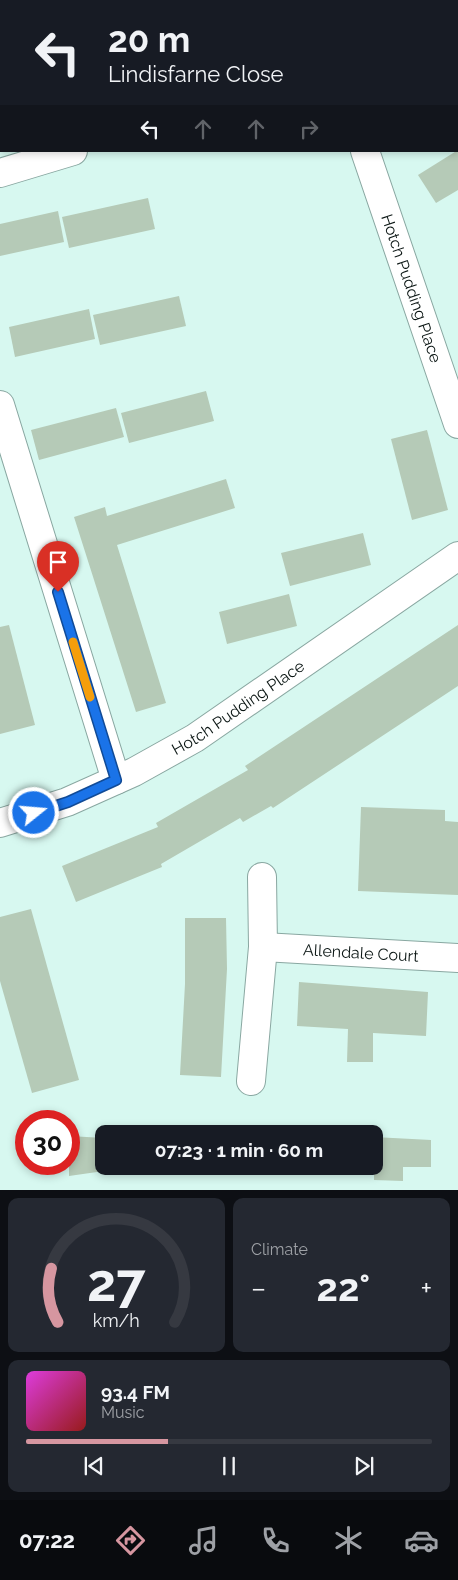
<!DOCTYPE html>
<html lang="en">
<head>
<meta charset="utf-8">
<style>
	body { margin:0; font-family:Raleway,sans-serif; background:#242831; color:#f1f3f6; height:100vh; display:flex; flex-direction:column; font-size:19px; white-space:nowrap }
	* { box-sizing:border-box; margin:0 }
	p { font-size:16px; color:#9ea1a6 }
	.icon { flex:none; width:28px; height:28px; fill:none; stroke:currentColor; stroke-width:2; stroke-linecap:round; stroke-linejoin:round }
	.map { position:relative; height:1190px; overflow:hidden }
	.drawer { display:flex; flex-direction:column; gap:8px; padding:8px; background:#0d0f14; flex:1 }
	.drawer>* { flex:none }
	.hud { position:absolute; left:0px; top:0px; width:459px; height:152px; box-shadow:0 2px 8px #0003; background:#171b24; color:#f1f3f6; overflow:hidden }
	.speed { position:absolute; left:15px; top:1110px; display:flex; gap:10px; font-size:25px; font-weight:700; text-align:center }
	.speed>* { display:grid; place-content:center; width:65px; height:65px; border-radius:50%; background:#171b24; box-shadow:0 2px 8px #0003; line-height:1 }
	.speed .limit { border:8px solid #d22; background:#fff; color:#111 }
	.pin { position:absolute; display:grid; place-items:center; width:42px; height:42px; color:#fff; margin:-51px -21px; border-radius:50% 50% 50% 0; rotate:-45deg; box-shadow:0 0 5px #0007 }
	.pin .icon { rotate:45deg }
	.me { position:absolute; width:55px; margin:-28px; rotate:73deg; stroke-linejoin:round; filter:drop-shadow(0 0 4px #0008) }
	.turn { display:flex; align-items:center; gap:18px; height:105px; padding:0 25px; font-size:22px }
	.turn .icon { width:65px; height:65px; stroke-width:2.5 }
	.turn b { display:block; font-size:35px; line-height:42px }
	.lanes { display:flex; align-items:center; height:48px; padding:0 25px; background:#0003; justify-content:center; gap:25px; direction:ltr }
	.lanes .off { opacity:.35 }
	.big { font-size:38px; font-weight:700; line-height:1.1 }
	.drawer .widget { flex:1; display:flex; flex-direction:column; justify-content:center; gap:8px; min-width:0; padding:0 18px; border-radius:10px; background:#242831 }
	.drawer .dial { align-items:center; gap:0 }
	.dial svg { height:130px; overflow:visible; fill:none; stroke:#363941; stroke-width:7; stroke-linecap:round; text-anchor:middle }
	.dial text { fill:#f1f3f6; stroke:none }
	.song { display:flex; align-items:center; gap:15px }
	.cover { width:60px; height:60px; border-radius:8px; background:linear-gradient(135deg,hsl(300 70% 55%),hsl(0 70% 35%)) }
	.played { height:5px; border-radius:2px; background:linear-gradient(90deg,#d696a0 35%,#363941 35%) }
	.keys { display:flex; justify-content:space-around; direction:ltr }
	.heat { display:flex; justify-content:space-between; align-items:center; font-size:28px; direction:ltr }
	.drawer .tiles { flex:1; display:grid; gap:8px; grid-template-columns:1fr 1fr }
	.widget:last-child { grid-column:span 2 }
	.trip { position:absolute; left:95px; top:1125px; width:288px; height:50px; border-radius:10px; background:#171b24; box-shadow:0 2px 8px #0003; font-weight:700; line-height:50px; text-align:center }
	.tabs { display:flex; height:80px; justify-content:space-around; align-items:center; background:#090b0e; color:#9ea1a6 }
	.tabs .icon { width:35px; height:35px }
	.tabs .active { color:#d696a0 }
	.tabs b { font-size:22px; color:#f1f3f6 }
	.map>svg:first-child { display:block }
	.building { fill:#b5cab7 }
	.lines { fill:none; stroke-linecap:round; stroke-linejoin:round }
	.minor-casing { stroke:#89a7a1; stroke-width:30 }
	.minor { stroke:#fff; stroke-width:28 }
	.route-casing { stroke:#114b97; stroke-width:12 }
	.route { stroke:#1a73e8; stroke-width:9 }
	.slow { stroke:#f59e0b; stroke-width:9 }
	.labels { text-anchor:middle; dominant-baseline:central; stroke-width:4.5; stroke-linejoin:round; paint-order:stroke }
	.street-label { font-size:16px; fill:#0a1513; stroke:#d7f8f0 }
</style>
</head>
<body>
<div class="map">
<svg width="458" height="1190" viewBox="0 0 458 1190">
	<rect width="100%" height="100%" fill="#d7f8f0"/>
	<g class="building">
		<path d="M458 150V190L436 203 418 175Z"/>
		<path d="M148 198 155 229 69 248 62 217Z"/>
		<path d="M58 211 64 242 0 256V224Z"/>
		<path d="M179 296 186 326 100 345 93 315Z"/>
		<path d="M89 309 95 339 15 357 9 327Z"/>
		<path d="M206 391 214 421 129 443 121 413Z"/>
		<path d="M116 408 124 437 39 460 31 430Z"/>
		<path d="M427 430 448 510 412 520 391 439Z"/>
		<path d="M226 479 235 508 117 545 166 703 136 712 74 517 105 507 107 516Z"/>
		<path d="M363 533 371 565 290 586 281 553Z"/>
		<path d="M289 594 297 626 227 644 219 612Z"/>
		<path d="M9 625 35 725 0 734V627Z"/>
		<path d="M458 625V686L273 808 271 806 243 822 240 818 161 864 162 867 76 902 62 866 158 827 156 823 248 770 245 766Z"/>
		<path d="M361 807 445 810V821L458 822V895L358 891Z"/>
		<path d="M31 909 79 1080 32 1093 0 981V917Z"/>
		<path d="M185 918H226L227 969 221 1077 180 1075 185 984Z"/>
		<path d="M299 982 428 992 426 1036 373 1033V1062H347L348 1029 297 1026Z"/>
		<path d="M69 1136 104 1138V1171L69 1176Z"/>
		<path d="M374 1137 431 1140V1167H403V1181L374 1180Z"/>
	</g>
	<g class="lines">
		<g class="minor-casing">
			<g id="minor">
				<path d="M363 1 365 0"/>
				<path id="s1" d="M365 151 458 424"/>
				<path d="M0 173 73 151"/>
				<path d="M0 405 116 780"/>
				<path id="s2" d="M0 823 67 802 134 772 195 738 458 556"/>
				<path id="s3" d="M263 947 458 958"/>
				<path d="M251 1081 263 947 262 877"/>
			</g>
		</g>
		<use href="#minor" class="minor"/>
	</g>
	<g class="lines">
		<g class="route-casing">
			<path id="route" d="M34 813 68 802 116 780 58 592"/>
		</g>
		<use href="#route" class="route"/>
		<path class="slow" d="M73 642 90 697"/>
	</g>
	<g class="labels">
		<g class="street-label">
			<text stroke="none"><textPath href="#s1" startOffset="145">Hotch Pudding Place</textPath></text>
			<text stroke="none"><textPath href="#s2" startOffset="266">Hotch Pudding Place</textPath></text>
			<text stroke="none"><textPath href="#s3" startOffset="98">Allendale Court</textPath></text>
		</g>
	</g>
</svg>
<div class="speed"><div class="limit">30</div></div>
<div class="pin" style="left:58px;top:592px;background:#d93025"><svg class="icon" aria-label="arrive" viewBox="0 0 24 24"><path d="M6 21V4h12l-3 4 3 4H6"/></svg></div>
<svg class="me" style="left:34px;top:813px" viewBox="-20 -20 40 40"><circle r="17" fill="#1a73e8" stroke="#fff" stroke-width="3"/><path d="M0-11L8 9 0 5-8 9z" fill="#fff"/></svg>
<div class="trip">07:23 · 1 min · 60 m</div>
<div class="hud">
<div class="turn"><svg class="icon" aria-label="left" viewBox="0 0 24 24"><path d="M17 20v-9H6M10 6l-5 5 5 5"/></svg><div><b>20 m</b>Lindisfarne Close</div></div>
<div class="lanes"><svg class="icon" aria-label="left" viewBox="0 0 24 24"><path d="M17 20v-9H6M10 6l-5 5 5 5"/></svg><svg class="icon off" aria-label="ahead" viewBox="0 0 24 24"><path d="M12 20V5M6 11l6-6 6 6"/></svg><svg class="icon off" aria-label="ahead" viewBox="0 0 24 24"><path d="M12 20V5M6 11l6-6 6 6"/></svg><svg class="icon off" aria-label="right" viewBox="0 0 24 24"><path d="M7 20v-9h11M14 6l5 5-5 5"/></svg></div>
</div>
</div>
<section class="drawer">
<div class="tiles">
<div class="widget dial"><svg viewBox="0 0 100 80">
<path d="M14 69A42 42 0 1 1 86 69"/>
<path d="M14 69A42 42 0 0 1 10 36" stroke="#d696a0"/>
<text x="50" y="56" font-size="32" font-weight="700">27</text>
<text x="50" y="72" font-size="11">km/h</text>
</svg></div>
<div class="widget"><p>Climate</p>
<div class="heat"><a>−</a><b class="big">22°</b><a>+</a></div>
</div>
<div class="widget">
<div class="song"><i class="cover"></i><div><b>93.4 FM</b><p>Music</p></div></div>
<div class="played"></div>
<div class="keys"><svg class="icon" aria-label="previous" viewBox="0 0 24 24"><path d="M18 5L8 12l10 7zM5 5v14"/></svg><svg class="icon" aria-label="pause" viewBox="0 0 24 24"><path d="M8 5v14M16 5v14"/></svg><svg class="icon" aria-label="next" viewBox="0 0 24 24"><path d="M6 5l10 7-10 7zM19 5v14"/></svg></div>
</div>
</div>
</section>
<nav class="tabs">
<b>07:22</b>
<svg class="icon active" aria-label="directions" viewBox="0 0 24 24"><path d="M12 3l9 9-9 9-9-9zM9 14v-3h6M13 9l2 2-2 2"/></svg>
<svg class="icon" aria-label="music" viewBox="0 0 24 24"><path d="M9 18V5l10-2v13"/><circle cx="6" cy="18" r="3"/><circle cx="16" cy="16" r="3"/></svg>
<svg class="icon" aria-label="phone" viewBox="0 0 24 24"><path d="M5 4h4l2 5-3 2q2 4 5 5l2-3 5 2v4C11 20 4 13 5 4z"/></svg>
<svg class="icon" aria-label="climate" viewBox="0 0 24 24"><path d="M12 3v18M4 7l16 10M4 17L20 7"/></svg>
<svg class="icon" aria-label="car" viewBox="0 0 24 24"><path d="M5 17H2v-5l4-1 3-4h7l3 4 3 1v5h-3M9 17h6M6 11h13"/><circle cx="7" cy="17" r="2"/><circle cx="17" cy="17" r="2"/></svg>
</nav>
</body>
</html>
